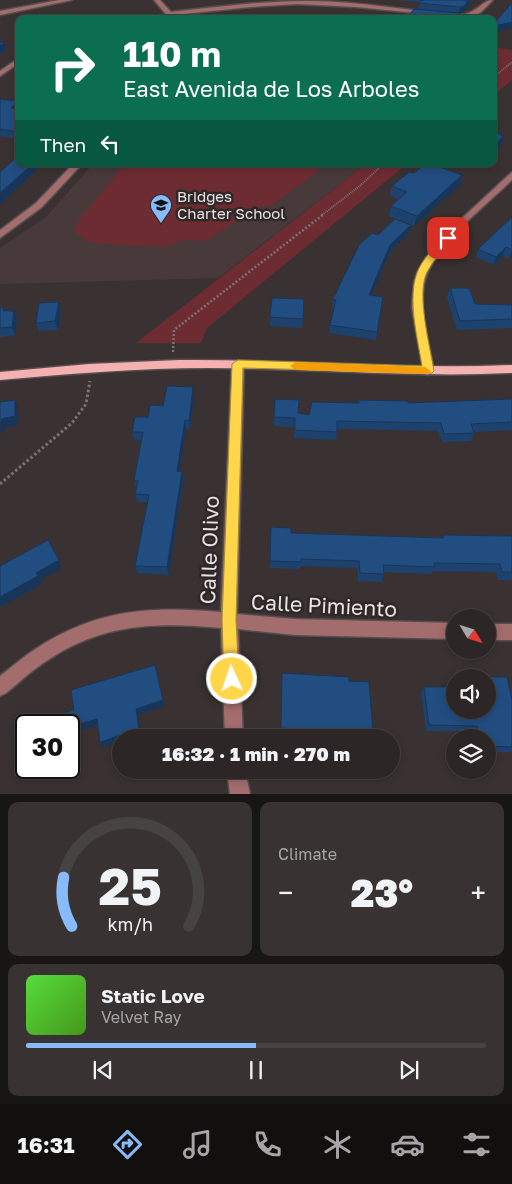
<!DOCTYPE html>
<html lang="en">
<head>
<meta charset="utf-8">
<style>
	body { margin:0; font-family:"Golos Text",sans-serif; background:#383232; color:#f1f3f6; height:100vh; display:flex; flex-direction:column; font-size:19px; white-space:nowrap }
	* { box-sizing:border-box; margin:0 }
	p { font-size:16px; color:#a6a5a7 }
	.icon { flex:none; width:28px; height:28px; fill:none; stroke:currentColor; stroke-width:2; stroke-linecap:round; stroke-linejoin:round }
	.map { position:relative; height:794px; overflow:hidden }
	.panel { display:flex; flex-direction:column; gap:8px; padding:8px; background:#181515; flex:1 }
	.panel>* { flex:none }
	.hud { position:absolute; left:15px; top:15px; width:482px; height:152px; border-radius:10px; box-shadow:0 2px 8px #0003,0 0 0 1px #484343; background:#0b6e4f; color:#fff; overflow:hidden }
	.needle { width:32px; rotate:128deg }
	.fabs { position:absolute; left:446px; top:609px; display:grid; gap:10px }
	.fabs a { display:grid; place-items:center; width:50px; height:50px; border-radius:50%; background:#2c2626; box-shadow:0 2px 8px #0003,0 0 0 1px #484343; font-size:25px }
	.speed { position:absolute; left:15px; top:714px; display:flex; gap:10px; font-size:25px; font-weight:700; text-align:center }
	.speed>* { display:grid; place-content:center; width:65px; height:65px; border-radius:50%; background:#2c2626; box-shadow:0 2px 8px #0003,0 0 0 1px #484343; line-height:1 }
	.speed .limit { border:2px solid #111; border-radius:8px; background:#fff; color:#111 }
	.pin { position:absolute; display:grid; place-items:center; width:42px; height:42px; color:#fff; margin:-21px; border-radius:10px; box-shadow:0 2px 8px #0006 }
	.me { position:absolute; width:55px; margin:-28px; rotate:357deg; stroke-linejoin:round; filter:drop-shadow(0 0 4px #0008) }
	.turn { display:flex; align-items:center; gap:18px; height:105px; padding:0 25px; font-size:22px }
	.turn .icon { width:65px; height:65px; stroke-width:2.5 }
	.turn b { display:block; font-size:35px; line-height:42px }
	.then { display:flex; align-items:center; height:48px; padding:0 25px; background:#0003; gap:10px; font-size:19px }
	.big { font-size:38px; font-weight:800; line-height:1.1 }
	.panel .card { flex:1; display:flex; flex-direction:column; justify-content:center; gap:8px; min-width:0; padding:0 18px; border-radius:10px; background:#383232 }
	.panel .dial { align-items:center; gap:0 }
	.dial svg { height:130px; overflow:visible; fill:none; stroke:#484343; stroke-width:7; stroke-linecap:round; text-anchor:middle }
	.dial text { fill:#f1f3f6; stroke:none }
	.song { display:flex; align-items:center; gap:15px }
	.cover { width:60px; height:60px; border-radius:8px; background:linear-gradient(135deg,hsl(110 70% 55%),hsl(100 70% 35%)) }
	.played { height:5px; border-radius:2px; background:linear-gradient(90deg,#87bbfb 50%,#484343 50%) }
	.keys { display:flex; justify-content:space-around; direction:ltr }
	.heat { display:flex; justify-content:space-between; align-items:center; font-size:28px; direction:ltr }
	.panel .tiles { flex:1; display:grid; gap:8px; grid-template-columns:1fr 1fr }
	.card:last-child { grid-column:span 2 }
	.trip { position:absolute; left:112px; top:729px; width:288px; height:50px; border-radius:25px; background:#2c2626; box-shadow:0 2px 8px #0003,0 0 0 1px #484343; font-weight:800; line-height:50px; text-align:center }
	.tabs { display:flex; height:80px; justify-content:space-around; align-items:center; background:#120f0f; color:#a6a5a7 }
	.tabs .icon { width:35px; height:35px }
	.tabs .selected { color:#87bbfb }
	.tabs b { font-size:22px; color:#f1f3f6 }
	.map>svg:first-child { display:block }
	.built { fill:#483a3a }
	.green { fill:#6d2c31 }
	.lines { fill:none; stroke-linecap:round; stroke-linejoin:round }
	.minor-casing { stroke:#564e4e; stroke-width:3 }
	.major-casing { stroke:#564e4e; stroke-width:3 }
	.path-far2 { stroke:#7a7373; stroke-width:2; stroke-dasharray:1 1; stroke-linecap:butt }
	.path-far1 { stroke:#7a7373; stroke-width:2.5; stroke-dasharray:2 2; stroke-linecap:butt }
	.path { stroke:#7a7373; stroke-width:3; stroke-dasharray:2.5 2.5; stroke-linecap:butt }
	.minor { fill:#a36c6d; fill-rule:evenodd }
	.major { fill:#f5b0b1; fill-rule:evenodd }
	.wall { fill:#1d426e }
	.shaded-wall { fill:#18365a }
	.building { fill:#224d80; stroke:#18365a }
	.route { fill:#ffd54a; stroke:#a68a30 }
	.slow { fill:#f59e0b }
	.labels { text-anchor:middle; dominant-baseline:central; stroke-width:5; stroke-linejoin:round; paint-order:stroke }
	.far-poi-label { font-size:15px; fill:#e8e3e3; stroke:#302828; text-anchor:start }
	.near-street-label { font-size:21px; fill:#e8e3e3; stroke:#302828 }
</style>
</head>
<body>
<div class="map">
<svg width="512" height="794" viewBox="0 0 512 794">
	<rect width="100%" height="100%" fill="#3a3232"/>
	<path class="built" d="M93 164H366L218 278 0 284V248L46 217Z"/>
	<g class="green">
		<path d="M494 47 512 50V80L494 95Z"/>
		<path d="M125 164H321L315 173 272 205 255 208 207 241 184 240 165 247 101 244 88 242 76 233 75 227 81 217Z"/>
		<path d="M366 164H407L207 328 201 343H136Z"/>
	</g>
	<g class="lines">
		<g class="minor-casing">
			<g id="minor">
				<path d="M59 0H72L0 15V11Z"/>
				<path d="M154 0H160L171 12C219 7 267 0 315 1 364 2 411 11 459 15 477 14 482 0 493 0L480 13 466 18 356 7 297 4 251 7 174 15 177 19H170Z"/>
				<path d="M19 58V63L0 76V71Z"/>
				<path d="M73 164H82L42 207 0 238V230L36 203Z"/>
				<path d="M512 172V180C487 204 430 249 424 284 419 312 429 343 434 371L428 375 424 374 412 308 414 283 417 273 425 259 446 233Z"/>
				<path d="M238 360 244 364 237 614 295 619 455 623V639L295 635 238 629 243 738H225L221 628C158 622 103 623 48 660 33 669 20 682 6 693L0 696V676C12 667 24 656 37 648 97 609 152 606 221 612L232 364Z"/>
				<rect x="488" y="624" width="24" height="16"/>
				<path d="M227 770H245L250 794H230Z"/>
			</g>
		</g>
		<g class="major-casing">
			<path id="major" d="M179 360C290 359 401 370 512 365V373C411 378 310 368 208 368 139 368 69 374 0 380V372L89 364Z"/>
		</g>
		<g class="path-far2">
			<path d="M494 77 512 62"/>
			<path d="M322 215 361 185 383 164"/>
		</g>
		<path class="path-far1" d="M173 352 174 330 324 214"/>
		<path class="path" d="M0 484 72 423 86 404 90 381"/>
		<use href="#minor" class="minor"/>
		<use href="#major" class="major"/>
	</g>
	<g class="wall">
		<path d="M396 0H471L464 12 459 13 418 9 420 2Z"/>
		<path d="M460 13 459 19H408L409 15Z"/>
		<path d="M0 99 18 101 19 139 0 136Z"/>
		<path d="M19 142V164L17 156H15L13 148Z"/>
		<path d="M414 173 462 175 460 185 414 226 389 216 391 206 399 199 390 196 392 186Z"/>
		<path d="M512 217V255L509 258 503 256 494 265 476 257 478 249Z"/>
		<path d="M409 233 389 253 371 296 383 297 376 340 329 333 330 325 334 308 332 307 333 299 378 235Z"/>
		<path d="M450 288 475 304 512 305V328L457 330 447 297Z"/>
		<path d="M0 308 17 319 15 335 0 337Z"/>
		<path d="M61 311 58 330 39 331 36 323Z"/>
		<path d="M270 317 303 319 302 328 270 326Z"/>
		<path d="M194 396 190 429H186L179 471 182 472 183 480 169 575 137 573 135 566 147 502H137L135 494 136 489 134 480 142 440H134L132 432 148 417 163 406Z"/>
		<path d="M275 399 298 413 309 415 358 403 359 400 408 403 512 399V430L474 432 471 441 442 442 438 431 337 429 336 440 294 438 295 427 274 426Z"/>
		<path d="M271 527 291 533 442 538 443 535 512 536V580H498L496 572 433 571 432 574 384 572 382 582 358 581V568L301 566 300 569 270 568Z"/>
		<path d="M482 677H507L512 700V752H488V738H474L472 731H426L421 693 424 687H455V710H488V678H481Z"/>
		<path d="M282 680 349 681 373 733 371 738H347L281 734Z"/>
	</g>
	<g class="shaded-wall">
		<path d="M468 0H471L464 12 459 13 460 7Z"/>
		<path d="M512 22V28L494 32V26Z"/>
		<path d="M4 43 6 50 0 54V46Z"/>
		<path d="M18 101 19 110 11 108Z"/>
		<path d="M504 136 502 144 494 151V145Z"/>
		<path d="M33 164H43L0 204V193Z"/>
		<path d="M462 175 460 185 414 226 417 216Z"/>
		<path d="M411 225 409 233 389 253 368 304 369 295 390 245Z"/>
		<path d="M506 247 503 256 494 265 496 257Z"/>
		<path d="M512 249V255L509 258 512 250Z"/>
		<path d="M59 302 61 311 58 330 55 321Z"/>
		<path d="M14 311 17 319 15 335 12 327Z"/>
		<path d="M193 387 194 396 190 429 189 421Z"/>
		<path d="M15 400 18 408V425L5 427 4 433H0L1 419Z"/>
		<path d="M185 420 186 429 178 480 177 471Z"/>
		<path d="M182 472 183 480 169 575 167 567Z"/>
		<path d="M59 560 62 568 40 580 42 584 0 607V597L36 573Z"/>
		<path d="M155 665 164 706 138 715 141 735 134 738H121V741L103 747 100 742 136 709Z"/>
		<path d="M97 719 100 725 69 734V727Z"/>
		<path d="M26 760V766L19 768 14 763Z"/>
	</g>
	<g class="building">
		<path d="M422 0H468L465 6 460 7 419 3Z"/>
		<path d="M512 3V22L494 26V23Z"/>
		<path d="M414 9 460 13 457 19H430L409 15Z"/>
		<path d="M0 41 4 43 0 46Z"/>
		<path d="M0 99 18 101 11 108 19 109V132L0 129Z"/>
		<path d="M494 133 504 136 494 145Z"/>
		<path d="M19 142V149L13 148Z"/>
		<path d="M19 155V164H33L0 193V172Z"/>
		<path d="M425 164H431L462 175 417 216 391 206 407 192 392 186 409 172 414 173Z"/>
		<path d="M512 217V250L506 247 496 257 478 249Z"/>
		<path d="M395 219 411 225 390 245 369 295 383 297 377 332 330 325 336 300 333 299 359 245 372 233 378 235Z"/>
		<path d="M450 288H469L475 304 512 305V319L460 321Z"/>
		<path d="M272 298 304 299 303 319 270 317Z"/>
		<path d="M59 302 55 321 36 323 39 303Z"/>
		<path d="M0 308H3V311H14L12 327 0 328Z"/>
		<path d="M167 386 193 387 189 421 185 420 177 471 182 472 167 567 135 566 149 495 135 494 138 481 134 480 143 432H132L135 417H148L150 405 163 406Z"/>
		<path d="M275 399 299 400 298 413 309 415 312 402 359 403V400L408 401V403L512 399V422L471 424 474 433 444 434 441 423 337 421V432L295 430V418L274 417Z"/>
		<path d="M15 400V416L1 419V424H0V402Z"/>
		<path d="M271 527 291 528V533L444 538 443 535 512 536V572H502L500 564 434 563 435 567 383 565 384 574 360 573 359 561 301 559V562L270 561Z"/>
		<path d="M48 540 59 560 36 573 38 576 0 597V566Z"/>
		<path d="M155 665 163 700 136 709 139 729 100 742 97 719 69 727V725H26V760L14 763 13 727 74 710 71 690Z"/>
		<path d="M282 673 349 677V681L369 682 373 733 281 728Z"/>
		<path d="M482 677H507L512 700V747L488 746V738H479L477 726 429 725 424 687H455V710H488V678Z"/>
	</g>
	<path class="route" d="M445 236 453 238C444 249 434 259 427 272 416 294 430 346 434 371L432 373 243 368 236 620 239 679 237 684 232 687 226 684 224 679 222 620 232 364 238 360 422 366C418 340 407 299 417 273 422 259 435 247 445 236Z"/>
	<path class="slow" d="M296 362 425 367 431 371 425 374 296 370 290 366Z"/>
	<defs>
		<g id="school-pin" transform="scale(1.125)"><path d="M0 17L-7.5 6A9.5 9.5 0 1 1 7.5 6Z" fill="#87bbfb" stroke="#302828"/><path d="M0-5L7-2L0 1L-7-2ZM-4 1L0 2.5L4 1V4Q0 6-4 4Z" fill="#111"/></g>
	</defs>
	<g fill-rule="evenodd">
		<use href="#school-pin" x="161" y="205"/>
	</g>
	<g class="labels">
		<g class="far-poi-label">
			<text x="177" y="196">Bridges<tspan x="177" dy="17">Charter School</tspan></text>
		</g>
		<g class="near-street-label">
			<text transform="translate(209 550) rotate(-88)">Calle Olivo</text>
			<text transform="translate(324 605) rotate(3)">Calle Pimiento</text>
		</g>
	</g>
</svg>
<div class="fabs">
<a><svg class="needle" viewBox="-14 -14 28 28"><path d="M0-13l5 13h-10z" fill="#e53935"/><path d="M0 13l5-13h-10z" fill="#a6a5a7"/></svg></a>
<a><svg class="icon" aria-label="sound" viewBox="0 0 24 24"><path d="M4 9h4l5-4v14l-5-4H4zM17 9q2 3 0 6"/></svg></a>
<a><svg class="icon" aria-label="layers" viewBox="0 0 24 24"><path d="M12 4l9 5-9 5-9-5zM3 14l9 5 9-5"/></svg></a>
</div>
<div class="speed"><div class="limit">30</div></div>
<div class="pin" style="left:448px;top:238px;background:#d93025"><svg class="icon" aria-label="arrive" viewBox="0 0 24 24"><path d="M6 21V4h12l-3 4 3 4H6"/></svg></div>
<svg class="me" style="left:232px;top:679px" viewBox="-20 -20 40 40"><circle r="17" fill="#ffd54a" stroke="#fff" stroke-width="3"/><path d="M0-11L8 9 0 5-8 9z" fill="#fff"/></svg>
<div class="trip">16:32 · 1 min · 270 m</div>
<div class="hud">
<div class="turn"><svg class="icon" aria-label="right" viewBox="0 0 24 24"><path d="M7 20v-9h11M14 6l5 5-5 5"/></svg><div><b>110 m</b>East Avenida de Los Arboles</div></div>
<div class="then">Then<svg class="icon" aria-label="left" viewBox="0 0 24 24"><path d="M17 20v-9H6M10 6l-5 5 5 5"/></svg></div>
</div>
</div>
<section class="panel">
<div class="tiles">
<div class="card dial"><svg viewBox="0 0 100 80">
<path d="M14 69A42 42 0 1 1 86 69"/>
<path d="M14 69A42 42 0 0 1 9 39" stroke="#87bbfb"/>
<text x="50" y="56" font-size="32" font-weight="700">25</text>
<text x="50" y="72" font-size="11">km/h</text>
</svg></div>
<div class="card"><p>Climate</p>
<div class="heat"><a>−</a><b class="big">23°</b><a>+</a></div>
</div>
<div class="card">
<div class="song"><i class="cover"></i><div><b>Static Love</b><p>Velvet Ray</p></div></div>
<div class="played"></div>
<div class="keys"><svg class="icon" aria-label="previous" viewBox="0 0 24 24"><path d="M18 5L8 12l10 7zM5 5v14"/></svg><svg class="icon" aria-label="pause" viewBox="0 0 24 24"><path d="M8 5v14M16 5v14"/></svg><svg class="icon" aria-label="next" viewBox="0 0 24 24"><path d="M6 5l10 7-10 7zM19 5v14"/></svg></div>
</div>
</div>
</section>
<nav class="tabs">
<b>16:31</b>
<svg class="icon selected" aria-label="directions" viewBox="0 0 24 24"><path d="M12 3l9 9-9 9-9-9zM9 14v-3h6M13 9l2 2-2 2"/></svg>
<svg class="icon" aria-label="music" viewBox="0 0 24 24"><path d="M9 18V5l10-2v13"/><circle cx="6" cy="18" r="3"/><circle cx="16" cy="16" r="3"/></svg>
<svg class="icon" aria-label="phone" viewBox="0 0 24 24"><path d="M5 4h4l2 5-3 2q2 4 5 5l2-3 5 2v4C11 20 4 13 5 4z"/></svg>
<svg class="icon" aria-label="climate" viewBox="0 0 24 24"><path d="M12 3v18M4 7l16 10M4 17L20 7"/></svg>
<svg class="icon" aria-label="car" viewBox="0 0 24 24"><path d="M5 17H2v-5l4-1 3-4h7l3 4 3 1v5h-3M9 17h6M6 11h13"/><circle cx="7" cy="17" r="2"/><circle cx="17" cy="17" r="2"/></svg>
<svg class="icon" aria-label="filters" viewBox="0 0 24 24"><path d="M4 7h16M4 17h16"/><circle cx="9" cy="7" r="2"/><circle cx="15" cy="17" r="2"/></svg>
</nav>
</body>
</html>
